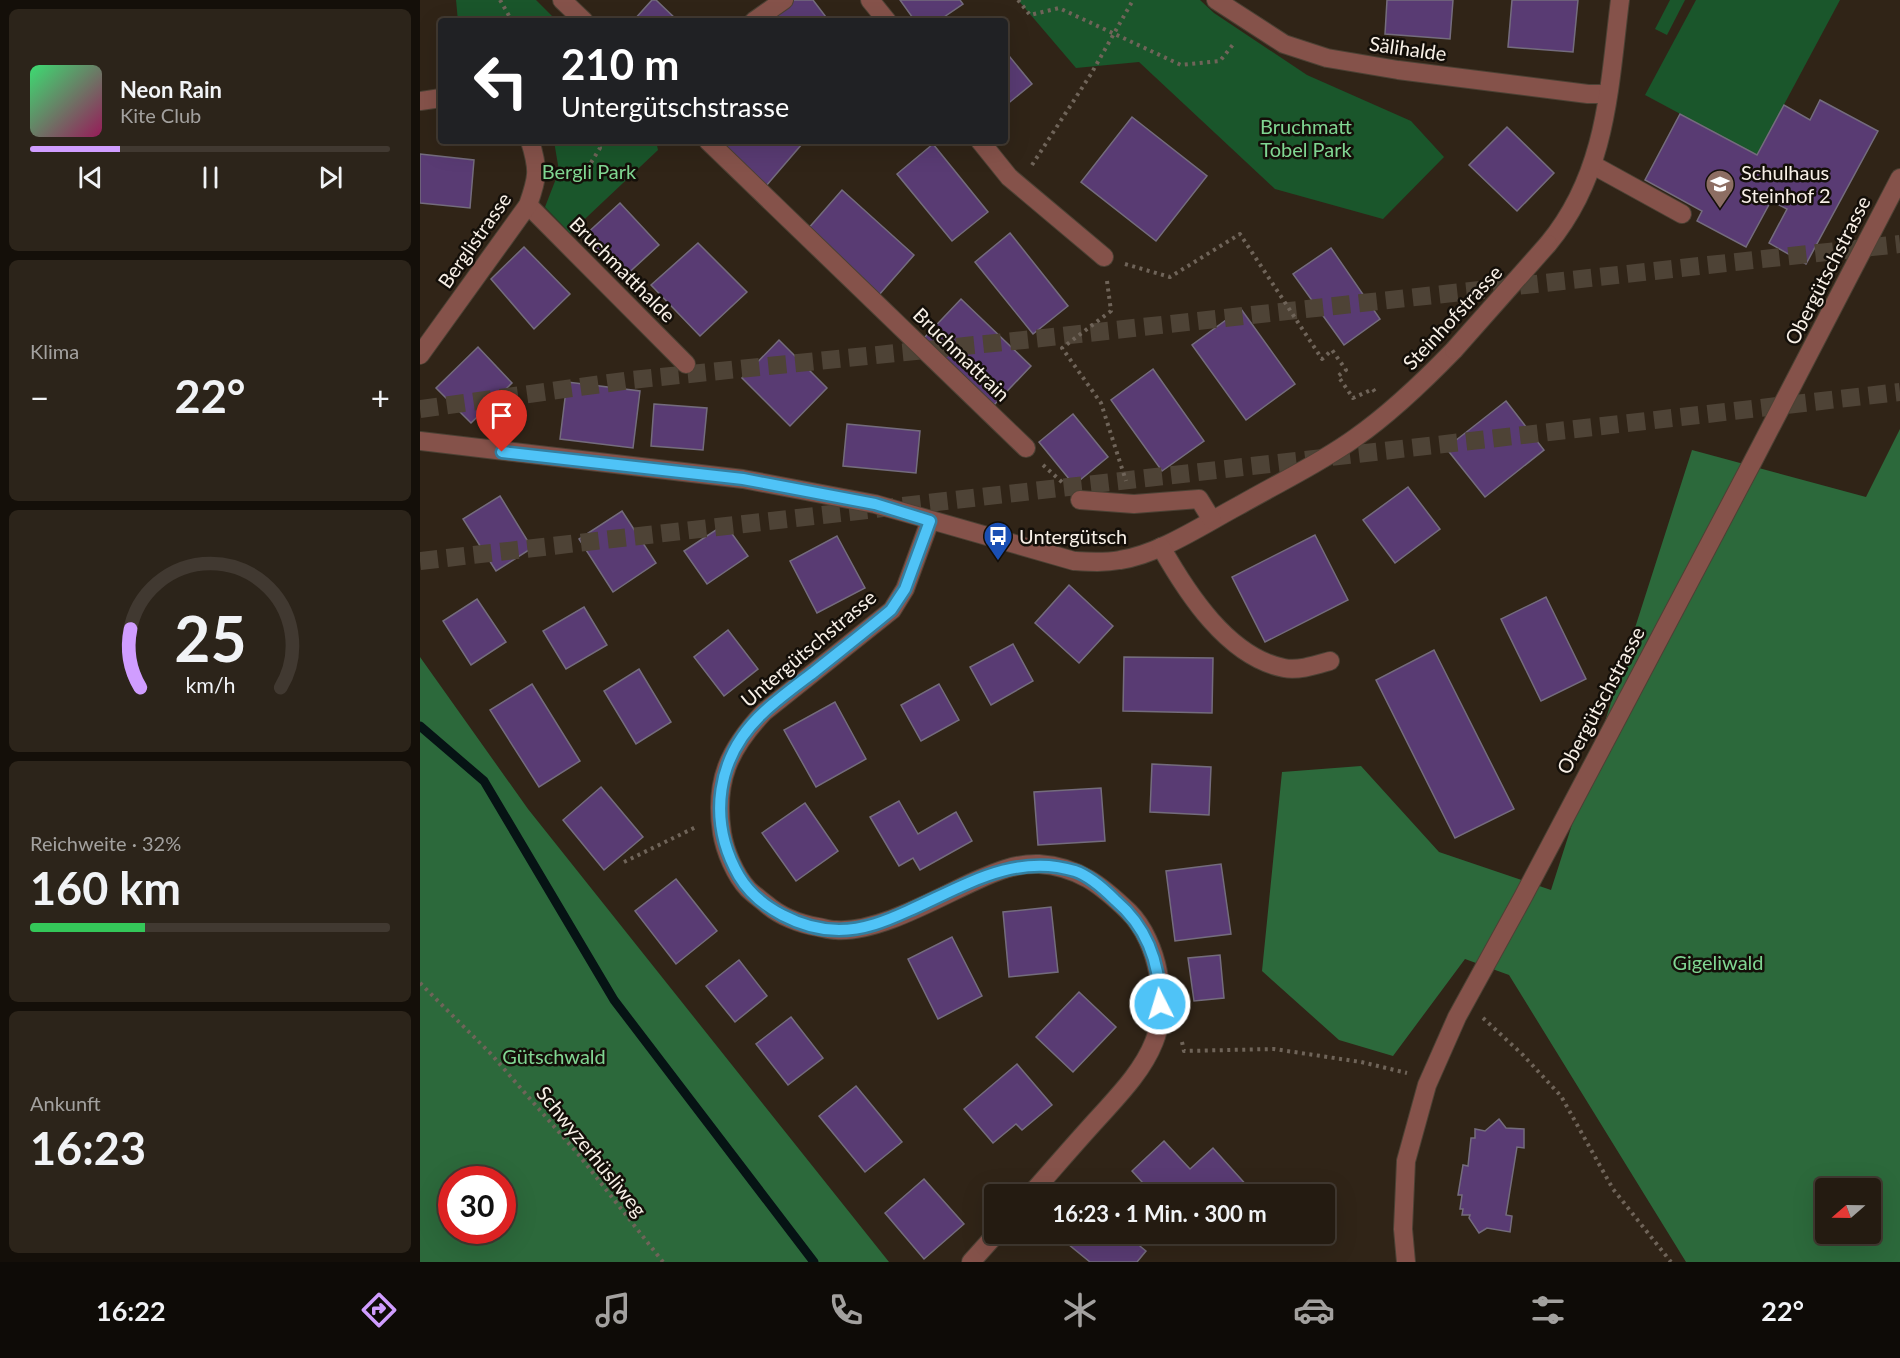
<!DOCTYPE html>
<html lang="de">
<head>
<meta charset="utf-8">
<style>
	body { margin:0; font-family:Lato,sans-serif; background:#2c241a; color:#f1f3f6; height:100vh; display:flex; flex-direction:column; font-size:22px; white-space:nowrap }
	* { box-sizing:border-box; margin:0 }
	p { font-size:20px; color:#a3a19f }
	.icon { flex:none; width:33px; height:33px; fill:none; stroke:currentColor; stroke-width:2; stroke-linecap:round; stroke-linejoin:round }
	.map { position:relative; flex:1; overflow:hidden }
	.drawer { display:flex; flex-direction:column; gap:9px; padding:9px; background:#140f09; width:420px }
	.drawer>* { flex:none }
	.banner { position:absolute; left:18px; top:18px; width:570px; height:126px; border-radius:6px; box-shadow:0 6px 24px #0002,0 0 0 2px #413931; background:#202124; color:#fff; overflow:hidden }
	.needle { width:39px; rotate:250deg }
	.fabs { position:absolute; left:1395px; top:1178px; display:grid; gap:12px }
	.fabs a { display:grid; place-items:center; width:66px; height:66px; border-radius:6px; background:#241b11; box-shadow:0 6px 24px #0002,0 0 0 2px #413931; font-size:30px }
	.speed { position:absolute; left:18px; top:1166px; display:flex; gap:12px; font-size:30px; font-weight:700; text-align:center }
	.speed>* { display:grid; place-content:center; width:78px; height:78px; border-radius:50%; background:#241b11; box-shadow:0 6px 24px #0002,0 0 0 2px #413931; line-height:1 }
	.speed .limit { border:9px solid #d22; background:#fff; color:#111 }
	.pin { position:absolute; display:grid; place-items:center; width:51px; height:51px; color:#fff; margin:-62px -26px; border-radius:50% 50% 50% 0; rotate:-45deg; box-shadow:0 0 6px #0007 }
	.pin .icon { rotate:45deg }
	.me { position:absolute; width:66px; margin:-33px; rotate:355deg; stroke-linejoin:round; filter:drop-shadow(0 0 4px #0008) }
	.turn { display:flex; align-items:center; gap:21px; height:126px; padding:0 24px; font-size:27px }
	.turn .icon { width:78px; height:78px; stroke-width:2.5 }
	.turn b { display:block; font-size:42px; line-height:51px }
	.big { font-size:45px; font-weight:700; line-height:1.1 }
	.drawer .widget { flex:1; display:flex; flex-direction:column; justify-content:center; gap:9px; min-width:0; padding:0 21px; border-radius:9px; background:#2c241a }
	.drawer .dial { align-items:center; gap:0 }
	.dial svg { height:156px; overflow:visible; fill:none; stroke:#413931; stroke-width:7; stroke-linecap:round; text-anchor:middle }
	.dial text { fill:#f1f3f6; stroke:none }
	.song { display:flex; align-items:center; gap:18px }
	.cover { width:72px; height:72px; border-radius:9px; background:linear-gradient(135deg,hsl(140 70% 55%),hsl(330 70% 35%)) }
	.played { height:6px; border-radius:3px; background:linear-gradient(90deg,#d09dff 25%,#413931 25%) }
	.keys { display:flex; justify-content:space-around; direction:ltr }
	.heat { display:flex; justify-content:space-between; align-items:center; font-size:33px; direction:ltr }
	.charge { height:9px; border-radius:4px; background:linear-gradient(90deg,#34c759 32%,#413931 0) }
	.trip { position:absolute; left:564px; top:1184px; width:351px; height:60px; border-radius:6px; background:#241b11; box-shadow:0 6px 24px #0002,0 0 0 2px #413931; font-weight:700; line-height:60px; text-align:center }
	.menu { display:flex; height:96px; justify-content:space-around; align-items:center; background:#0e0b07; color:#a3a19f }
	.menu .icon { width:42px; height:42px }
	.menu .selected { color:#d09dff }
	.menu b { font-size:27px; color:#f1f3f6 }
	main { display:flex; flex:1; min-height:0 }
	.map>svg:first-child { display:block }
	.green { fill:#1a562b }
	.forest { fill:#2c693b; fill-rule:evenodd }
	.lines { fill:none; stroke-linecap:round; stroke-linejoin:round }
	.stream { stroke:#061314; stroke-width:9 }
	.building { fill:#593b73; stroke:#746c7d; stroke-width:1.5 }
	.highway-tunnel { stroke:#4e4336; stroke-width:18; stroke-dasharray:18 9; stroke-linecap:butt }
	.minor-casing { stroke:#4c4134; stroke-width:20 }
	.path { stroke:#6f6459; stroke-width:4; stroke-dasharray:3 4.5; stroke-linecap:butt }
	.minor { stroke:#85524a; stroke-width:18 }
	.minor-bridge-casing { stroke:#4c4134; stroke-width:20; stroke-linecap:butt }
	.minor-bridge { stroke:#85524a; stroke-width:18 }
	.route-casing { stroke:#337fa1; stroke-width:15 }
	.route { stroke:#4fc3f7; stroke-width:10 }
	.labels { text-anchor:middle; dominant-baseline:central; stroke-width:5; stroke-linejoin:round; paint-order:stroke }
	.street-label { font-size:20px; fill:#f8f0e7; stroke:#140f09 }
	.park-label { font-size:20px; fill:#80d692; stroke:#140f09 }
	.poi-label { font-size:20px; fill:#f8f0e7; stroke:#140f09; text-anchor:start }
</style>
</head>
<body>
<main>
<section class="drawer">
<div class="widget">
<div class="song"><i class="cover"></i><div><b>Neon Rain</b><p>Kite Club</p></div></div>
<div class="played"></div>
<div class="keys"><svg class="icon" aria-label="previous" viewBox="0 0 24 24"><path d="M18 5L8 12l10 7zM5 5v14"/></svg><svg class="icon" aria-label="pause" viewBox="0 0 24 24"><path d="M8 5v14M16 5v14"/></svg><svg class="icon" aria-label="next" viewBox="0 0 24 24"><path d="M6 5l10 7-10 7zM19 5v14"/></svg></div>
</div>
<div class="widget"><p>Klima</p>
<div class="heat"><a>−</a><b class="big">22°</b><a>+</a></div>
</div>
<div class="widget dial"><svg viewBox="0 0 100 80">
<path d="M14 69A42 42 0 1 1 86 69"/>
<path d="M14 69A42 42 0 0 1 9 39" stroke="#d09dff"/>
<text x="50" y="56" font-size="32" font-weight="700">25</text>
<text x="50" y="72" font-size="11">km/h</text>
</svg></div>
<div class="widget"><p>Reichweite · 32%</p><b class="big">160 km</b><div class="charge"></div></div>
<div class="widget"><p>Ankunft</p><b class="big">16:23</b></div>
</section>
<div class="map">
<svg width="1480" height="1262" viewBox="0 0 1480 1262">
	<rect width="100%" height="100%" fill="#302417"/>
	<g class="green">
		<path d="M36 0H116L137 21H38Z"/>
		<path d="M598 0H780L794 13 887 75 991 121 1024 157 963 219 855 189 719 62 656 68Z"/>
		<path d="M1250 0H1265L1247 35 1235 29Z"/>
		<path d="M1276 0H1420L1337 155 1225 95Z"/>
		<path d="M134 141H236L238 150 150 233 125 207 139 171Z"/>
	</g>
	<g class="forest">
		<path d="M1480 429V1262H1266L1089 975 1045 959 973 1056 919 1040 842 971 862 772 941 766 1019 852 1131 890 1272 450 1446 497ZM1406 1188H1450V1233H1406Z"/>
		<path d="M0 657 108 809 469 1262H0ZM32 1179H82V1230H32Z"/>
	</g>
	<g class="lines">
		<path class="stream" d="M0 726 64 781 194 1000 394 1262"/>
	</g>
	<g class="building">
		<path d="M232 0H236L258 21H213Z"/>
		<path d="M373 0H393L409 21H346Z"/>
		<path d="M480 0H540L543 4 518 21H495Z"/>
		<path d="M967 0H1033L1030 39 965 34Z"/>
		<path d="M1092 0H1158L1153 52 1088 47Z"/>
		<path d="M585 51 612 84 585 106Z"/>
		<path d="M1400 100 1458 131 1386 264 1349 243 1367 209 1351 201 1326 247 1277 221 1282 211 1225 180 1260 114 1337 155 1364 105 1390 120Z"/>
		<path d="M712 117 787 176 736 241 661 182Z"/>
		<path d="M1087 127 1134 173 1097 211 1049 165Z"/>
		<path d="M293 141H378L382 144 346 186Z"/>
		<path d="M513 144 568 212 532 241 477 174Z"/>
		<path d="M0 154 54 160 50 208 0 203Z"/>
		<path d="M422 190 494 255 459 295 387 230Z"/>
		<path d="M200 203 239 245 202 279 163 237Z"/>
		<path d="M590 233 648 306 613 334 555 262Z"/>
		<path d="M278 243 327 292 280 336 231 285Z"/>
		<path d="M104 247 150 294 114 329 71 279Z"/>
		<path d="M911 248 960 319 924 345 873 274Z"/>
		<path d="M541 299 611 366 574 405 504 338Z"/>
		<path d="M821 309 875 384 826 420 772 345Z"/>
		<path d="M359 340 407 388 370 426 322 378Z"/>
		<path d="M58 347 92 383 51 423 16 388Z"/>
		<path d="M733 369 784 441 742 471 691 400Z"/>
		<path d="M147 382 220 391 213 448 140 439Z"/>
		<path d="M1086 401 1124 450 1065 497 1026 448Z"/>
		<path d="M234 404 287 408 283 450 231 446Z"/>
		<path d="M653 414 688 457 654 485 619 442Z"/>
		<path d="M427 424 500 431 496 473 423 466Z"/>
		<path d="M988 487 1020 529 975 563 943 520Z"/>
		<path d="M80 496 112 548 76 571 43 519Z"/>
		<path d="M202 511 236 563 193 592 159 539Z"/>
		<path d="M305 524 328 556 287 584 264 551Z"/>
		<path d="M895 535 928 600 845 642 812 577Z"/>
		<path d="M417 536 445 588 397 613 370 561Z"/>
		<path d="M649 585 693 626 659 663 615 623Z"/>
		<path d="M1126 597 1166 679 1121 701 1081 619Z"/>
		<path d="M57 599 86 642 51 665 23 621Z"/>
		<path d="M164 607 187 645 146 669 123 631Z"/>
		<path d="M308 630 338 669 304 696 274 657Z"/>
		<path d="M593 644 613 681 571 705 550 667Z"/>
		<path d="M1014 650 1094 809 1035 838 956 680Z"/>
		<path d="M704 657 793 658 792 713 703 711Z"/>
		<path d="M219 669 251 722 216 744 184 691Z"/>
		<path d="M112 684 160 761 119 787 70 710Z"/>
		<path d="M519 684 539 720 501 741 481 705Z"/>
		<path d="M415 702 446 759 396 787 364 730Z"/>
		<path d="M732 764 791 767 789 815 730 812Z"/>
		<path d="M181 787 223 837 184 870 143 820Z"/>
		<path d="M681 788 685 841 618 845 614 792Z"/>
		<path d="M479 801 498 834 536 812 552 841 500 870 493 858 479 866 450 817Z"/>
		<path d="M385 803 418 851 376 881 342 833Z"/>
		<path d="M801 864 811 934 755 941 746 871Z"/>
		<path d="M256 879 297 931 256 964 215 911Z"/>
		<path d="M631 907 638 972 589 977 583 912Z"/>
		<path d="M532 937 562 996 518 1019 488 959Z"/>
		<path d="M800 955 804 998 774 1001 768 958Z"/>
		<path d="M319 960 347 996 315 1022 286 986Z"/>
		<path d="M659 992 696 1027 653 1072 616 1037Z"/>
		<path d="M371 1017 403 1058 368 1085 336 1044Z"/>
		<path d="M597 1064 632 1105 602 1130 596 1124 573 1143 544 1109Z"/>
		<path d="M436 1086 482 1142 445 1172 399 1116Z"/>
		<path d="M1079 1119 1086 1128 1104 1129V1148L1097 1147 1086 1215 1092 1216 1090 1232 1067 1228 1059 1233 1049 1218 1050 1215H1042L1043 1209H1040L1042 1195H1038L1043 1165 1048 1166 1051 1138H1055V1129L1065 1131Z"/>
		<path d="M744 1141 770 1169 793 1148 829 1188 823 1194H733L712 1171Z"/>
		<path d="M504 1179 544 1224 504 1259 465 1213Z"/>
		<path d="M638 1233H704L726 1251 717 1262H670L637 1235Z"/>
	</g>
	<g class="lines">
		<g class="highway-tunnel">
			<path d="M0 409 211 380 604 340 1480 244"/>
			<path d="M0 561 1480 392"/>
		</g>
		<g class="minor-casing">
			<g id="minor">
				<path d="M142 0 164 21"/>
				<path d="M450 0 467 21"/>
				<path d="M796 0 864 44 907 58 978 70 1168 94H1188"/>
				<path d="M334 21 364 0"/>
				<path d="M0 101 21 98"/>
				<path d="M288 141 606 448"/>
				<path d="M560 141 589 177 684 257"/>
				<path d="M1173 165 1262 214"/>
				<path d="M108 205 266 364"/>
				<path d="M1128 244C1187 173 1189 88 1200 0"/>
				<path d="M0 355 108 205C118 177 119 170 110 141"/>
				<path d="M0 441 323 479 455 504 654 561C670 562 684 563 700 560 740 554 784 524 820 505 858 483 899 464 935 438 971 413 1003 382 1034 350"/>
				<path d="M660 500 714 504 779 499 792 520"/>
				<path d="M510 521 485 589 472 610 344 712C309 749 294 781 302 833 305 851 315 875 328 889 333 894 340 899 346 904 360 916 380 924 398 927 404 928 410 930 416 930 458 933 517 898 555 881 575 872 596 863 619 864 659 867 681 885 709 912 724 927 734 951 738 972 742 994 743 1020 734 1042 723 1070 700 1094 681 1115 657 1141 634 1168 611 1194"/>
				<path d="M741 547C767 593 808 657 864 668 878 671 896 665 910 661"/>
				<path d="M551 1262 577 1233"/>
				<path d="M986 1262 983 1229 986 1161 1007 1085 1037 1017 1103 897 1332 463 1480 178"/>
			</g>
		</g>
		<g class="path">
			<path d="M80 0 92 21"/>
			<path d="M598 0 610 15 639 8 761 65 800 61 815 42"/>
			<path d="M612 165 671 74 713 0"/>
			<path d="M140 177 164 174 180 148 175 141"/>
			<path d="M705 264 750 277 820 234 902 359 912 350 926 370 918 376 933 398 953 389 955 392"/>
			<path d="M687 281 691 311 642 348 681 403 706 481"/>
			<path d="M623 465 644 484"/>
			<path d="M204 862 278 826"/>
			<path d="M0 983 71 1054 158 1154 243 1262"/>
			<path d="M1063 1018 1103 1055 1141 1096 1193 1189 1251 1262"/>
			<path d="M762 1042 764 1051 854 1049 941 1062 987 1073"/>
		</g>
		<use href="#minor" class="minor"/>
		<g class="minor-bridge-casing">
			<path id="minor-bridge" d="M1034 350 1128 244"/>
		</g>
		<use href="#minor-bridge" class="minor-bridge"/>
	</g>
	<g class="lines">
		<g class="route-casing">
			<path id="route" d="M82 452 323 479 455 504 510 521 485 589 471 610C446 631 420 651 394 672 377 685 359 698 344 712 296 756 287 820 319 876 338 908 382 930 419 930 444 930 466 921 488 911 542 887 595 852 655 871 670 876 684 889 695 900 727 927 740 963 740 1004"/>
		</g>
		<use href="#route" class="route"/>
	</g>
	<defs>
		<g id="school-pin" transform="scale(1.5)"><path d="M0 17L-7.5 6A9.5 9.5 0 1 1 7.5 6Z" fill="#8d6e63" stroke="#140f09"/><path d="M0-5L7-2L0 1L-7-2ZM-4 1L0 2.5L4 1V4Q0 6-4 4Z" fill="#fff"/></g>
		<g id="bus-pin" transform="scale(1.5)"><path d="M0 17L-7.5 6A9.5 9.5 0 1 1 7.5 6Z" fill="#1a4fb4" stroke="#140f09"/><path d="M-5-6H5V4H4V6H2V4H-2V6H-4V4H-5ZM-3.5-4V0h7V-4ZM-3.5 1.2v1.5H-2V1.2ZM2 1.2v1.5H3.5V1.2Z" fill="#fff"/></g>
	</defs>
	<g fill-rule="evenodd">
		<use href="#school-pin" x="1300" y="184"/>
		<use href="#bus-pin" x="578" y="536"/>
	</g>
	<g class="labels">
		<g class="street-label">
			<text transform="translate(988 48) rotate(8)">Sälihalde</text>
			<text transform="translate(54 240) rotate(-55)">Berglistrasse</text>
			<text transform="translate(203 269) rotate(45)">Bruchmatthalde</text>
			<text transform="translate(1407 270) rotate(-63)">Obergütschstrasse</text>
			<text transform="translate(1032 317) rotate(-47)">Steinhofstrasse</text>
			<text transform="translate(542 354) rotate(44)">Bruchmattrain</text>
			<text transform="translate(388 648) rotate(-40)">Untergütschstrasse</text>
			<text transform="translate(1180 700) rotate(-62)">Obergütschstrasse</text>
			<text transform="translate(172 1151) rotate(51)">Schwyzerhüsliweg</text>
		</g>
		<g class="park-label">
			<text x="886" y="126">Bruchmatt<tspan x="886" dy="23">Tobel Park</tspan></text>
			<text x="169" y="171">Bergli Park</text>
			<text x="1298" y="962">Gigeliwald</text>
			<text x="134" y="1056">Gütschwald</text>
		</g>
		<g class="poi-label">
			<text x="1321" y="172">Schulhaus<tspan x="1321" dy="23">Steinhof 2</tspan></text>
			<text x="599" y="536">Untergütsch</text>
		</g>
	</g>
</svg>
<div class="fabs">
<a><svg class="needle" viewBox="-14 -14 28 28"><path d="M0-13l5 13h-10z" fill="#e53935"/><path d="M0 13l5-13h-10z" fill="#a3a19f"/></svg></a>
</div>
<div class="speed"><div class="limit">30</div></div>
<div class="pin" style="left:82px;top:452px;background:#d93025"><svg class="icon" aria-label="arrive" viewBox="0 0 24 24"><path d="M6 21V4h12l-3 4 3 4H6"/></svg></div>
<svg class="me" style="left:740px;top:1004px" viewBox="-20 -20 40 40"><circle r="17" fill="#4fc3f7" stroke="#fff" stroke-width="3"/><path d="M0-11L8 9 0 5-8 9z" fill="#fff"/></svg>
<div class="trip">16:23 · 1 Min. · 300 m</div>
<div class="banner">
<div class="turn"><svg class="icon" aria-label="left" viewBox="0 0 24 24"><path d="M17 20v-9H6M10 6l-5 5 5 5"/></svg><div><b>210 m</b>Untergütschstrasse</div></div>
</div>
</div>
</main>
<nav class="menu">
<b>16:22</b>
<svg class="icon selected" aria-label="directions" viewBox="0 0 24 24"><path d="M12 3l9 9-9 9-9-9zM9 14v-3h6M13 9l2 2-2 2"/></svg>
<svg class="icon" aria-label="music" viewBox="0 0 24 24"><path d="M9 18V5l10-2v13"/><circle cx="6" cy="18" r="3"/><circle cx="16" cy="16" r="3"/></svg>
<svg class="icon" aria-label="phone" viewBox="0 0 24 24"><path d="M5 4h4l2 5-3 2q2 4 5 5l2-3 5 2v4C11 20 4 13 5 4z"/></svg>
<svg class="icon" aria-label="climate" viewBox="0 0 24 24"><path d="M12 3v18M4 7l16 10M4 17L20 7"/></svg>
<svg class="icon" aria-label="car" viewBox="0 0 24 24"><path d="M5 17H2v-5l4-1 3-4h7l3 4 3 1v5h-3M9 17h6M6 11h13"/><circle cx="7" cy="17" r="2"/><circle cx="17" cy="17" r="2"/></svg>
<svg class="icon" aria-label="filters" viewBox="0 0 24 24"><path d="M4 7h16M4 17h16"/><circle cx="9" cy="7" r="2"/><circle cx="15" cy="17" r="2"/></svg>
<b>22°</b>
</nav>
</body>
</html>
